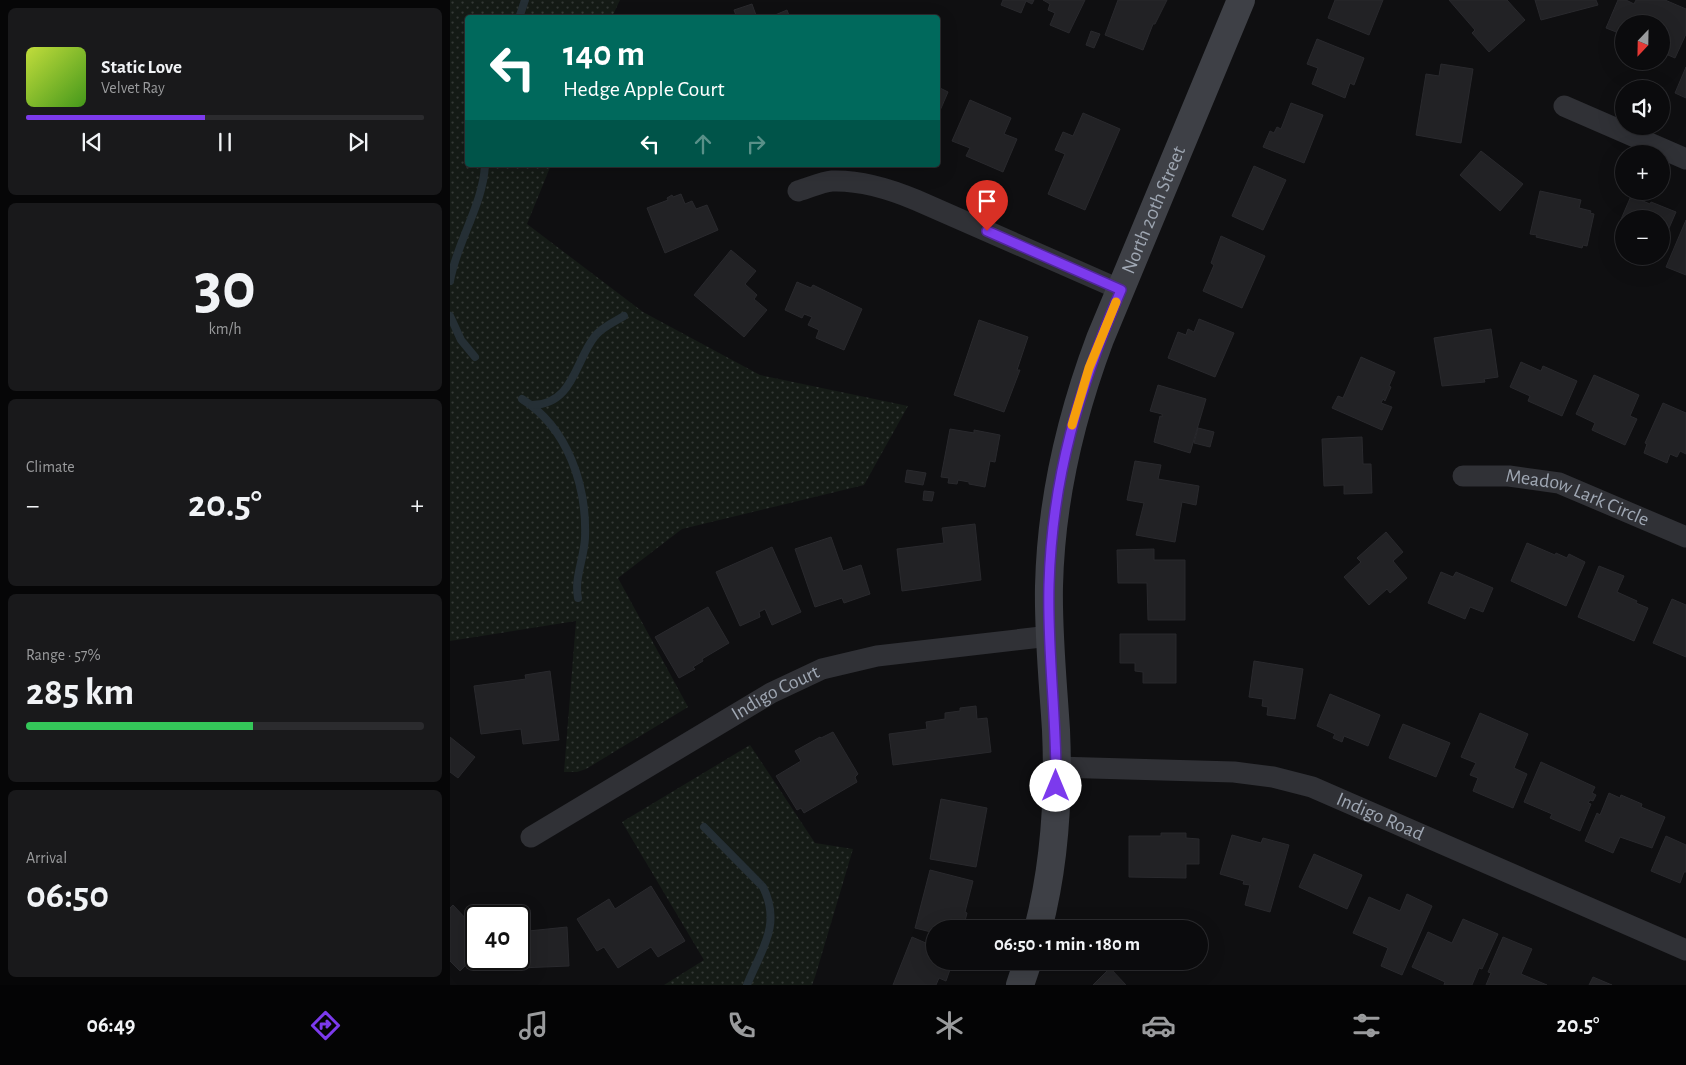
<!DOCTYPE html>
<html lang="en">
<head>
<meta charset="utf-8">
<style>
	body { margin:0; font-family:"Alegreya Sans",sans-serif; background:#19191b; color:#f1f3f6; height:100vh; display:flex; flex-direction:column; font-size:19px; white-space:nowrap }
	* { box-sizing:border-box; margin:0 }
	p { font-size:16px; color:#9a9b9d }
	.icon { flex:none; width:28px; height:28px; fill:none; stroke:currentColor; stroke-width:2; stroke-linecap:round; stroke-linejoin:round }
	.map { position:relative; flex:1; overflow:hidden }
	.panel { display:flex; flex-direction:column; gap:8px; padding:8px; background:#060607; width:450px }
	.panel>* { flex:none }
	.hud { position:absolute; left:15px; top:15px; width:475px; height:152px; border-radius:5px; box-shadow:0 5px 20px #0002,0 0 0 1px #2b2b2e; background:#00695c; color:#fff; overflow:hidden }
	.needle { width:32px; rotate:202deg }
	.tools { position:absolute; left:1165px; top:15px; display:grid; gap:10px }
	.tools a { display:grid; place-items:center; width:55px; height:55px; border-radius:50%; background:#0b0b0d; box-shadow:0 5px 20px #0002,0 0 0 1px #2b2b2e; font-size:25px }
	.speed { position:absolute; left:15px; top:905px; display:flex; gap:10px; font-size:25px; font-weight:700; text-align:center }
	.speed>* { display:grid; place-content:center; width:65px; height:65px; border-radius:50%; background:#0b0b0d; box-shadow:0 5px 20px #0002,0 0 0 1px #2b2b2e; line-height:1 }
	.speed .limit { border:2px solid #111; border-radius:8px; background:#fff; color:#111 }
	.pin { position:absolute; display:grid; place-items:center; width:42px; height:42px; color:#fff; margin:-51px -21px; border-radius:50% 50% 50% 0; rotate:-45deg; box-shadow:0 0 5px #0007 }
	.pin .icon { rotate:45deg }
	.me { position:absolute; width:55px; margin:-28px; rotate:0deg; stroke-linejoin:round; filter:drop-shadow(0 0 4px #0008) }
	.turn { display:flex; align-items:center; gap:18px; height:105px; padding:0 15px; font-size:22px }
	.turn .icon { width:65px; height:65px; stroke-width:2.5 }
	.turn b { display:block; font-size:35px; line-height:42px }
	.lanes { display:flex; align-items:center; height:48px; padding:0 15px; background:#0003; justify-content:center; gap:25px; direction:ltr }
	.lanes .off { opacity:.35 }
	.big { font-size:38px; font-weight:600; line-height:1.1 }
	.panel .tile { flex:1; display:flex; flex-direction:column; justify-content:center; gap:8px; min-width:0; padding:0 18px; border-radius:8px; background:#19191b }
	.panel .dial { align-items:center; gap:0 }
	.dial b { font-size:65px; line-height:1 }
	.song { display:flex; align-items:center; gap:15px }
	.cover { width:60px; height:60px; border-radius:8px; background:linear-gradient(135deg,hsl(70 70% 55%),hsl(100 70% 35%)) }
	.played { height:5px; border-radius:2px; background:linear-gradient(90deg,#7c3aed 45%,#2b2b2e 45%) }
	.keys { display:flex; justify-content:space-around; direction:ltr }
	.heat { display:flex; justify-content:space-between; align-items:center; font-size:28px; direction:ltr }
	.charge { height:8px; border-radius:4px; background:linear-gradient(90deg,#34c759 57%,#2b2b2e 0) }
	.trip { position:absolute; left:476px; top:920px; width:282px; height:50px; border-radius:25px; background:#0b0b0d; box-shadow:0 5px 20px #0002,0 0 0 1px #2b2b2e; font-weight:600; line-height:50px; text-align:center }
	.tab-bar { display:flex; height:80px; justify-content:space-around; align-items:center; background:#040405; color:#9a9b9d }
	.tab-bar .icon { width:35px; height:35px }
	.tab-bar .on { color:#7c3aed }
	.tab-bar b { font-size:22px; color:#f1f3f6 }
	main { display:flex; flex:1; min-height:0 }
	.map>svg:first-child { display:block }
	.park { fill:url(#park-dots) }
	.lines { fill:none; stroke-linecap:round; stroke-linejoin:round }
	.stream { stroke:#252f35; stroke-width:8 }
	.building { fill:#222225; stroke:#29292d }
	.street { stroke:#303136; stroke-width:21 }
	.secondary { stroke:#3e4046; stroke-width:28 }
	.route-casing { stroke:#51269a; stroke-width:12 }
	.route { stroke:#7c3aed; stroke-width:9 }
	.slow { stroke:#f59e0b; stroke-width:9 }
	.labels { text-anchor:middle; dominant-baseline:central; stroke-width:5; stroke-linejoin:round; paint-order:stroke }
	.street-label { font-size:20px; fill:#9fa7b3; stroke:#0a0a0c }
</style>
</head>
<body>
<main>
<section class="panel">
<div class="tile">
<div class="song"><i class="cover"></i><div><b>Static Love</b><p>Velvet Ray</p></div></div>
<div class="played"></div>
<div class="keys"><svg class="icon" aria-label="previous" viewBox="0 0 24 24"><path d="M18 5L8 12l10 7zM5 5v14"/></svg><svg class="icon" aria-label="pause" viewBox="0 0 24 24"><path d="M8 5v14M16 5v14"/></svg><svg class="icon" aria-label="next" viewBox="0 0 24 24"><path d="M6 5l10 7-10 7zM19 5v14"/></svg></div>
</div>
<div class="tile dial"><b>30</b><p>km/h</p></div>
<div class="tile"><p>Climate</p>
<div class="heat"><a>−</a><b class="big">20.5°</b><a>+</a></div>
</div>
<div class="tile"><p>Range · 57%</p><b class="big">285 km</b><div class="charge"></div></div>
<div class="tile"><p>Arrival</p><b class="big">06:50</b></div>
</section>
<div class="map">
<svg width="1236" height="985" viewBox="0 0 1236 985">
	<defs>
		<pattern id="park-dots" width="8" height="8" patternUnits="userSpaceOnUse" patternTransform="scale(1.25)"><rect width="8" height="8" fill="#151b16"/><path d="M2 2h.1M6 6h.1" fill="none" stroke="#343936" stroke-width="1.8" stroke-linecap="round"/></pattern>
	</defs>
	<rect width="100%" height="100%" fill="#0f0f11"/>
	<g class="park">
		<path d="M0 0H170L162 17 18 18V165H101L77 224 193 312 310 375 458 406 414 485 232 529 168 578 238 707 136 769 127 772H114L126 621 0 641Z"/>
		<path d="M300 745 365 843 403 849 365 977 362 985H214L254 960 172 822Z"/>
	</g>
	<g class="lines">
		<g class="stream">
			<path d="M69 18 75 0"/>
			<path d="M0 281C7 241 33 205 35 165"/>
			<path d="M0 316 11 340 25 357"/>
			<path d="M72 399C118 428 137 486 135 538 134 559 124 578 128 598"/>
			<path d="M82 405C123 405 125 361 145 336 152 327 164 322 174 316"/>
			<path d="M254 827 313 887C332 925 311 950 297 985"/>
		</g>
	</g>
	<g class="building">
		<path d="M553 0H584L582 4 576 1 571 13 551 5Z"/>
		<path d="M635 0 619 33 600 25 605 13 598 10 600 4 593 0Z"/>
		<path d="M668 0H717L705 24H703L693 50 655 35Z"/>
		<path d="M885 0H933L919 35 878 18Z"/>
		<path d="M999 0H1057L1075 20 1039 52 1022 33 1025 30Z"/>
		<path d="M1085 0H1146L1148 5 1091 20Z"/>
		<path d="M1168 0H1176L1184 4 1186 0H1215L1236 9V34L1225 58 1211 52V24H1174V35L1156 28Z"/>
		<path d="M302 4 307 18H287L284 10Z"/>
		<path d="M337 10 340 18H318Z"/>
		<path d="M641 31 650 34 644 48 636 45Z"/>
		<path d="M867 39 914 58 904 85 900 83 895 98 862 84 868 68 857 64Z"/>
		<path d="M991 64 1023 69 1011 143 966 135 976 74 989 76Z"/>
		<path d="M1236 67V98L1225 93Z"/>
		<path d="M488 87 498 92 489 113 490 114 488 120Z"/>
		<path d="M520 100 561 118 554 134 567 139 553 172 516 156 520 148 502 141Z"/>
		<path d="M841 103 873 115 854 163 813 147 820 131 824 133 827 127 831 129Z"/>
		<path d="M633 113 670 129 635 210 598 194 615 154 605 150 613 132 623 136Z"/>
		<path d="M1031 151 1073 184 1050 211 1010 175Z"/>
		<path d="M804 166 836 180 813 230 782 216Z"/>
		<path d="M1090 191 1131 200 1129 208 1141 211 1140 213 1144 214 1137 246 1133 245 1132 248 1086 237 1087 235 1080 234Z"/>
		<path d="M231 194 235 204 242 201 246 209 257 205 268 230 215 253 197 208 218 200 217 198 222 195 223 197Z"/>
		<path d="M1181 196 1200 204 1201 202 1226 212 1213 242 1211 241V219H1174V225L1169 224Z"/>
		<path d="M1236 220V275L1216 267Z"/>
		<path d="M771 236 815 256 792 308 753 291 764 265 761 263Z"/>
		<path d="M281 250 306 271 295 284 307 295 304 299 317 310 294 337 244 295Z"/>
		<path d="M347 282 361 288 363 285 412 309 394 350 366 338 369 330 358 325 362 317 354 314 352 318 335 310Z"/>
		<path d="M749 319 784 333 765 377 718 358 728 332 736 335 738 329 744 332Z"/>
		<path d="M529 320 578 337 567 370H570L554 412 504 395Z"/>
		<path d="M1041 329 1048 377 1034 379 1035 382 992 386 984 338Z"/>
		<path d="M911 357 945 372 939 386 941 387 935 401 933 399 931 403 942 407 932 430 882 408 888 396 893 398Z"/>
		<path d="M1071 362 1091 371 1093 366 1127 381 1112 416 1078 401 1080 396 1060 387Z"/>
		<path d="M1144 375 1189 395 1180 416 1187 419 1175 445 1142 430 1145 423 1126 414Z"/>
		<path d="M708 385 756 399 740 453 704 442 710 416 712 417V414L700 411Z"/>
		<path d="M1213 403 1236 413V454L1230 451 1227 457 1220 454 1217 463 1194 453 1197 444 1195 443Z"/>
		<path d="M748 428 764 432 760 447 744 443Z"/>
		<path d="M500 429 524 433V430L550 435 545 462 540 461 535 487 519 484V482L508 480 507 484 498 483 499 478 491 477Z"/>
		<path d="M912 437 913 464H921L922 493 894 494V485L874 486 872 439Z"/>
		<path d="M685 461 711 465 708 479 749 486 746 505 732 502 725 542 686 535 694 503 677 500Z"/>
		<path d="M457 470 476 473 473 485 455 482Z"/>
		<path d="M474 491 484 492 482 501 473 500Z"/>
		<path d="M525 524 531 580 452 591 447 549 494 543 492 528Z"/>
		<path d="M936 532 953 552 943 561 957 578 940 593 937 589 919 605 894 577 911 562 907 558Z"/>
		<path d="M381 537 393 571 411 565 420 594 394 603 392 598 365 607 345 549Z"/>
		<path d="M1077 543 1105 555 1106 553 1117 558 1119 554 1135 562 1116 606 1061 581Z"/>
		<path d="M322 547 351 612 322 625 315 609 309 612 310 617 290 626 266 572Z"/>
		<path d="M704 549V560H735V620H698L697 583H668L667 550Z"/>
		<path d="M1149 566 1174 576 1167 592 1187 601 1186 603 1198 608 1184 641 1128 617Z"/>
		<path d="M991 572 1003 577 1006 572 1043 588 1033 612 1020 607 1015 619 978 603Z"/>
		<path d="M1222 599 1236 605V657L1203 643Z"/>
		<path d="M258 607 279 643 252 659 253 661 243 667 245 669 229 678 205 637Z"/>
		<path d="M670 634H726V683H693V672L685 671V663H670Z"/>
		<path d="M804 661 853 669 845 719 817 715 818 707 812 706 813 699 799 697Z"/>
		<path d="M100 671 109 740 73 744 71 729 31 734 24 686 76 679 75 675Z"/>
		<path d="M880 694 930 715 918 746 894 736 892 742 883 738 885 734 867 726Z"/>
		<path d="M526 706 527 719 537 718 541 752 443 765 439 734 477 729 476 722 495 719V713L510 711V708Z"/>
		<path d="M1030 713 1078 734 1064 768 1077 774 1063 808 1023 791 1028 778 1020 775 1026 763 1011 757Z"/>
		<path d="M953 724 1000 743 986 777 939 758Z"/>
		<path d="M383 732 408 774 405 777 407 782 354 813 351 808 347 810 326 776 351 761 345 751 370 737 371 738Z"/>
		<path d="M0 737 25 757 8 778 0 772Z"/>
		<path d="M1091 762 1145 787 1142 793 1146 795 1143 801 1140 800 1138 803 1141 804 1130 831 1100 818 1102 814 1074 802Z"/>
		<path d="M1159 793 1170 798 1171 795 1192 804 1191 807 1215 817 1202 848 1170 837 1163 853 1135 841 1147 813 1150 815Z"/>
		<path d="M491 799 537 808 526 867 480 859Z"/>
		<path d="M711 833H736V838L749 839V864H736V878L679 877V836H711Z"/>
		<path d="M782 835 811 843 813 838 839 845 820 912 795 905 800 885 793 884 794 881 770 874Z"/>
		<path d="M1216 836 1236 845V872H1234L1230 883 1201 871Z"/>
		<path d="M864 854 912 875 897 909 849 887Z"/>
		<path d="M480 870 523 881 515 912 517 913 513 929H485V933L465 928Z"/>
		<path d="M201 886 235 941 208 957 201 947 168 968 154 947 147 951 127 919 159 899 165 909Z"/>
		<path d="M957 894 982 906 952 975 931 966 938 948 903 933 919 897 950 911Z"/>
		<path d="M3 905 19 922 24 917 26 919V955L10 971 0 961V908Z"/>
		<path d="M1013 919 1048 934 1032 969 1029 968 1022 985H994L995 982 962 967 978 932 1002 943Z"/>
		<path d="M117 927 119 966 69 968V932Z"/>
		<path d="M462 937 485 947V961H503L496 981 489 978 486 985H443Z"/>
		<path d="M1053 937 1082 949 1071 974 1097 985H1036L1041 973 1038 972Z"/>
		<path d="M660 968 676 985H643Z"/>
		<path d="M1143 977 1162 985H1139Z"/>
	</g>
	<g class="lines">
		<g class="street">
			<path d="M1114 106 1236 159"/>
			<path d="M348 191C359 188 371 182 382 181 411 180 440 189 466 200L671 290"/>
			<path id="s1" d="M1013 476H1059L1109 483 1236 537"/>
			<path id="s2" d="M606 767 784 772 823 777 862 787 1236 950"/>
			<path id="s3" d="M81 837 321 693 372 669 427 656 600 636"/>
		</g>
		<g class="secondary">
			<path id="s4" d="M588 929C605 864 609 797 606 730 603 682 598 634 599 586 601 501 620 419 650 339L791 0"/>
			<path d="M570 985 578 961"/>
		</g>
	</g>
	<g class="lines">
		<g class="route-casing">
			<path id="route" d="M537 231 671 290C629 388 602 477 599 585 597 652 607 719 606 786"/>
		</g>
		<use href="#route" class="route"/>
		<path class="slow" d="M622 425 639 368 666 302"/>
	</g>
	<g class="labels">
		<g class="street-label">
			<text stroke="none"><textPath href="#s4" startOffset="738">North 20th Street</textPath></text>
			<text stroke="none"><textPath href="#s1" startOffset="118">Meadow Lark Circle</textPath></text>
			<text stroke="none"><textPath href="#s3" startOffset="284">Indigo Court</textPath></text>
			<text stroke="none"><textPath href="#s2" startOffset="332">Indigo Road</textPath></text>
		</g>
	</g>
</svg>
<div class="tools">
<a><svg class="needle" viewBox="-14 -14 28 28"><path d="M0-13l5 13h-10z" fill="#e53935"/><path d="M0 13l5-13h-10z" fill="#9a9b9d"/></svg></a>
<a><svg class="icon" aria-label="sound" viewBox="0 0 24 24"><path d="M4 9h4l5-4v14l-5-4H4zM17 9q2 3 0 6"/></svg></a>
<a>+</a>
<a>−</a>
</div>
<div class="speed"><div class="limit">40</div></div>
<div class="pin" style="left:537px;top:231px;background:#d93025"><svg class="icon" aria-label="arrive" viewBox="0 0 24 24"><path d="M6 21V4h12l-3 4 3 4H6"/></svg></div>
<svg class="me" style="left:606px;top:786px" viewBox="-20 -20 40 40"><circle r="19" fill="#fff"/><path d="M0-13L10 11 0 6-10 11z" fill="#7c3aed"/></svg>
<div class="trip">06:50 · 1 min · 180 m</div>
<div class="hud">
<div class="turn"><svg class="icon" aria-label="left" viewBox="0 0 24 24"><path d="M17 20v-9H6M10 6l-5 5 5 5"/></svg><div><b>140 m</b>Hedge Apple Court</div></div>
<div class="lanes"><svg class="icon" aria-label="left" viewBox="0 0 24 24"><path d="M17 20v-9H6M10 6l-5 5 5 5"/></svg><svg class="icon off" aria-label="ahead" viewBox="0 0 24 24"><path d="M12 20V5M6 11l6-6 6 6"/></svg><svg class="icon off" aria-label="right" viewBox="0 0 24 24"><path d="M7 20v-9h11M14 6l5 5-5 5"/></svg></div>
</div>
</div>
</main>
<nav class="tab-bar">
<b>06:49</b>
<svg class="icon on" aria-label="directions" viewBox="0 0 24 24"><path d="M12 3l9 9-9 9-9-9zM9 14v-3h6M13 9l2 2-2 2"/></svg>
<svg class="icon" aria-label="music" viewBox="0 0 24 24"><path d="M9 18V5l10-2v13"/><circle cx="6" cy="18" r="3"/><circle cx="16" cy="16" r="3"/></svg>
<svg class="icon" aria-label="phone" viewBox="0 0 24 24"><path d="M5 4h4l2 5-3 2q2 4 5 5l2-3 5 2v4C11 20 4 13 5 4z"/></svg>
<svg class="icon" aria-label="climate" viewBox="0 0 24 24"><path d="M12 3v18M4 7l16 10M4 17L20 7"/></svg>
<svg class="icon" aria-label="car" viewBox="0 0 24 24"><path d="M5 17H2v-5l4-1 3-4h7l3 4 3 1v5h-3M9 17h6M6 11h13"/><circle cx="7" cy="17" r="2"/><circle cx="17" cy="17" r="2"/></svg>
<svg class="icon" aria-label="filters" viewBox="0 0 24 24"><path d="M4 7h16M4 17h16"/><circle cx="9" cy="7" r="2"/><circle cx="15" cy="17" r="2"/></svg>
<b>20.5°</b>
</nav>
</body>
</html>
